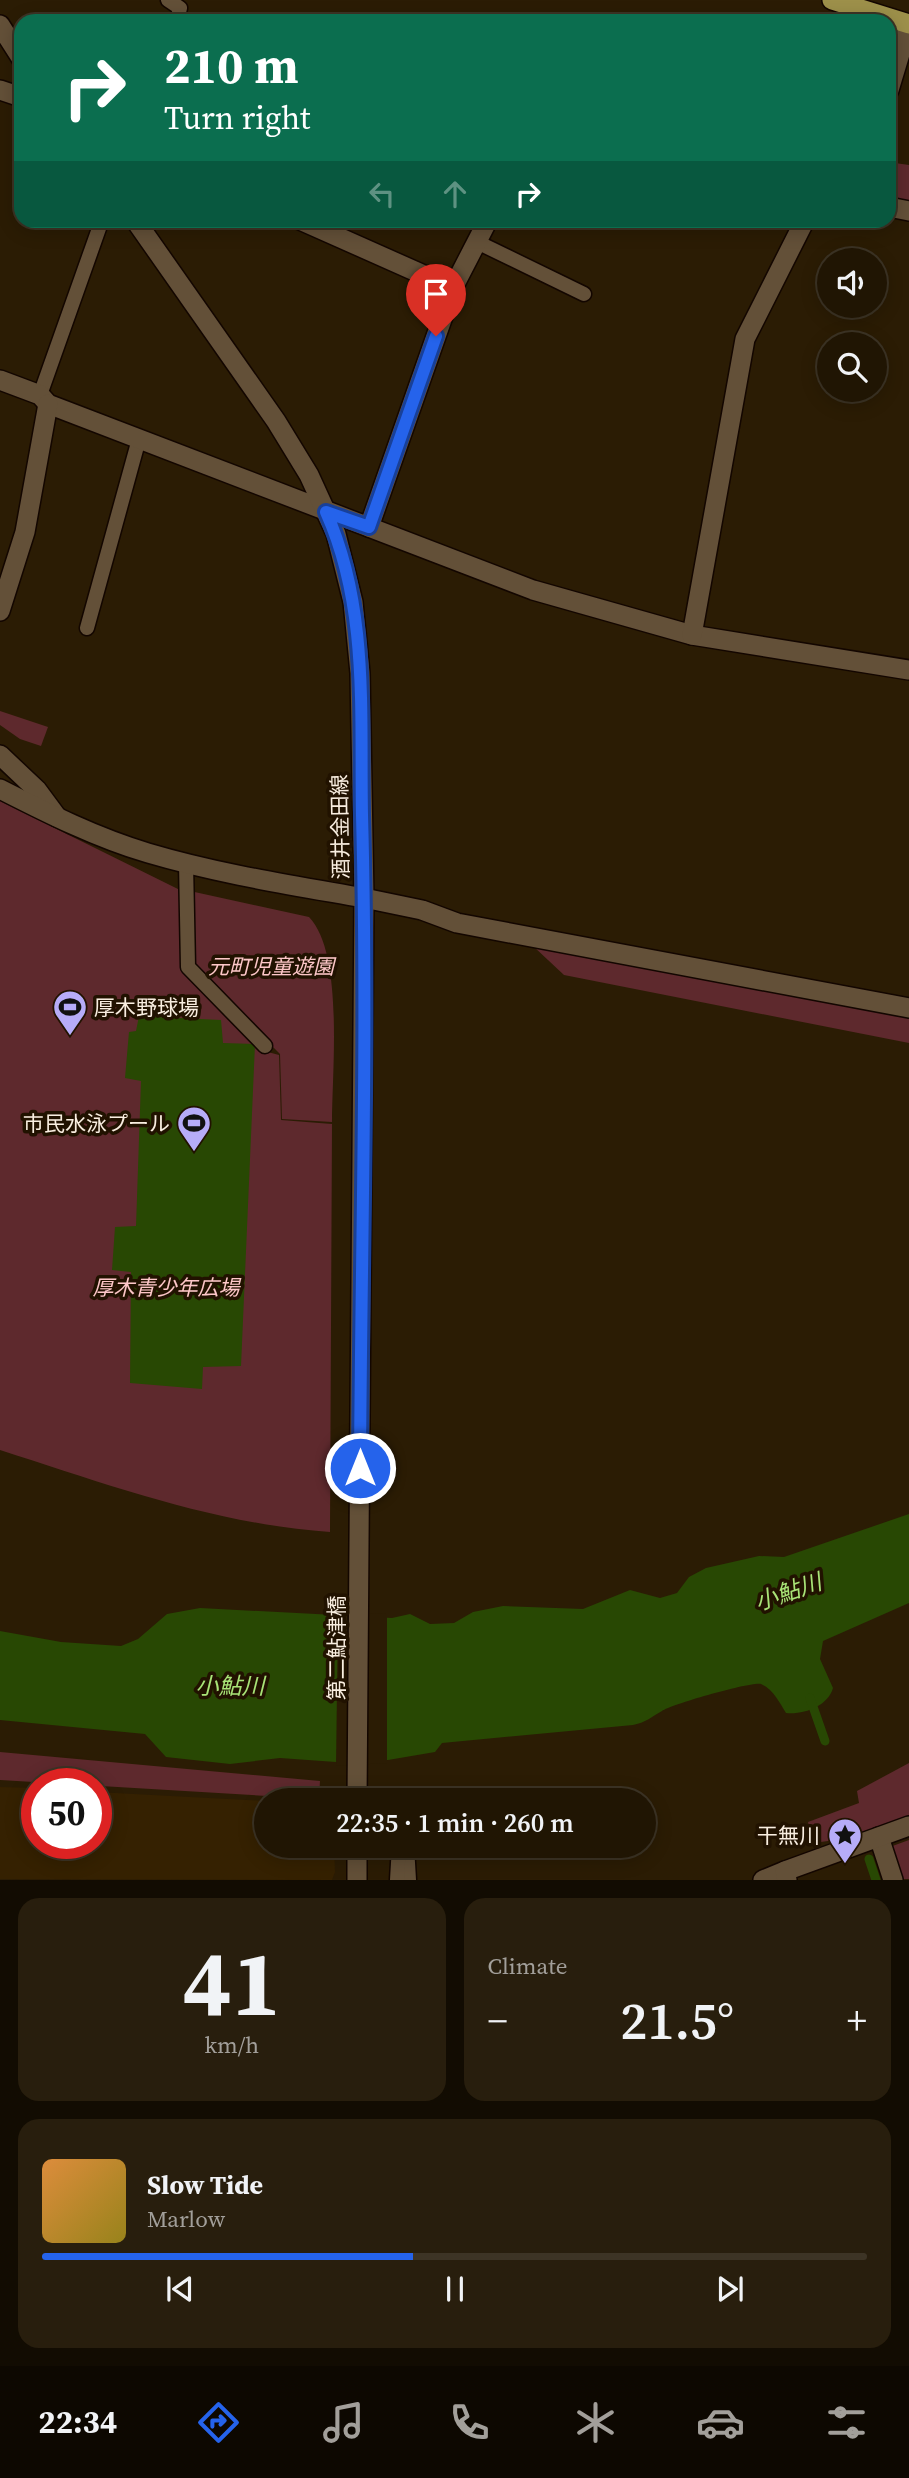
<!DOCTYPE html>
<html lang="en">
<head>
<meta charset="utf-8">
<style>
	body { margin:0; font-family:"Source Serif 4","Noto Sans JP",serif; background:#281e0d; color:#f1f3f6; height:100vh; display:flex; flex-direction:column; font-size:26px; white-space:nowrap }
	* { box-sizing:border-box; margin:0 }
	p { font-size:23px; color:#a29f9a }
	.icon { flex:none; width:38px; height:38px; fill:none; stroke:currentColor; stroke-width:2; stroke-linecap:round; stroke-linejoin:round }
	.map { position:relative; height:1880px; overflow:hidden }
	.panel { display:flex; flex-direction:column; gap:18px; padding:18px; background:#120c02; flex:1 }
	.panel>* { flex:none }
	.banner { position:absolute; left:14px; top:14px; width:882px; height:214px; border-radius:21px; box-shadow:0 4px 18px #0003,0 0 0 2px #3d3425; background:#0b6e4f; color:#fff; overflow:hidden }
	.controls { position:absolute; left:817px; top:248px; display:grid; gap:14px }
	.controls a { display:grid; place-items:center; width:70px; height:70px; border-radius:50%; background:#201503; box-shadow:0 4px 18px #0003,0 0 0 2px #3d3425; font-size:35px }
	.speed { position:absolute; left:21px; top:1768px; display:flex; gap:14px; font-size:35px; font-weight:700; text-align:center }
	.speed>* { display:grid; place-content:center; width:91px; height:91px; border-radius:50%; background:#201503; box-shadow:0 4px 18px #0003,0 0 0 2px #3d3425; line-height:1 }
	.speed .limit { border:10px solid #d22; background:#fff; color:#111 }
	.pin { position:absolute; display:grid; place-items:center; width:60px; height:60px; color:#fff; margin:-72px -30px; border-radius:50% 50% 50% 0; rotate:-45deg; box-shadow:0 0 7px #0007 }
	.pin .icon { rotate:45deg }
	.me { position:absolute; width:77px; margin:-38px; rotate:0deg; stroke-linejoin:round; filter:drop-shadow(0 0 5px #0008) }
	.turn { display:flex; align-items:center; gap:24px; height:147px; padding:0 35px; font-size:32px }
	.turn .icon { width:91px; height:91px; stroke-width:2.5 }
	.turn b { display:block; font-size:49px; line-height:60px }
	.lanes { display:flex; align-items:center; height:66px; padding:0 35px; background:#0003; justify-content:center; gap:35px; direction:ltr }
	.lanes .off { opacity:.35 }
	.big { font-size:52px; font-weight:600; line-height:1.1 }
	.panel .widget { flex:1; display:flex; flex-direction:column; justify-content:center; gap:10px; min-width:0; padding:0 24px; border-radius:21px; background:#281e0d }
	.panel .dial { align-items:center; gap:0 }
	.dial b { font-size:91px; line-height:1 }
	.song { display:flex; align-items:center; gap:21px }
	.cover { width:84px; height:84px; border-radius:10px; background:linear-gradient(135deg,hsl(30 70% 55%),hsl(50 70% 35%)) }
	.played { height:7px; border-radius:4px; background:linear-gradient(90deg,#2563eb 45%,#3d3425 45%) }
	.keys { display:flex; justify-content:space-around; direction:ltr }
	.heat { display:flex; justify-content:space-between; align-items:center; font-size:38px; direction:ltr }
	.panel .tiles { flex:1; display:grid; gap:18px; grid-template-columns:1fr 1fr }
	.widget:last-child { grid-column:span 2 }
	.trip { position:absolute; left:254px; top:1788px; width:402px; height:70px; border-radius:35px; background:#201503; box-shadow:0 4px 18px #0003,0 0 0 2px #3d3425; font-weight:600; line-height:70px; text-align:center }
	.tab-bar { display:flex; height:112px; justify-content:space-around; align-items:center; background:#0d0801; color:#a29f9a }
	.tab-bar .icon { width:49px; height:49px }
	.tab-bar .active { color:#2563eb }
	.tab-bar b { font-size:32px; color:#f1f3f6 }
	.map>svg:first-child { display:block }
	.built { fill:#352101 }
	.green { fill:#5e292d }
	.water { fill:#284803 }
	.pier { fill:#2b1c04 }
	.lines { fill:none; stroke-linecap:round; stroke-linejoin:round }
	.stream { stroke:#284803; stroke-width:9 }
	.service-casing { stroke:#130600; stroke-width:17 }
	.minor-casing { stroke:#130600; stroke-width:22 }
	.tertiary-casing { stroke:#130600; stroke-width:22 }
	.secondary-casing { stroke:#130600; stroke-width:22 }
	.primary-casing { stroke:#130600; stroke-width:22 }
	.service { stroke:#635038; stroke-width:14 }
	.minor { stroke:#635038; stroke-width:19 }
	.tertiary { stroke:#635038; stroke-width:19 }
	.secondary { stroke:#635038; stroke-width:19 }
	.primary { stroke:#9d904a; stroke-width:19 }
	.route-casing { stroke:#184099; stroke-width:18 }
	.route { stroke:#2563eb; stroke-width:12 }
	.labels { text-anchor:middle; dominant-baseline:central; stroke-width:7; stroke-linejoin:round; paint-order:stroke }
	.street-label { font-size:21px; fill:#f9eee0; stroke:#211200 }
	.park-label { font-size:21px; font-style:italic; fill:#fdc7c8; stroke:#211200 }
	.poi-label { font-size:21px; fill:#f9eee0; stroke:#211200; text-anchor:end }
	.water-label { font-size:23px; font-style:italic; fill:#a9e477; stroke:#211200 }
</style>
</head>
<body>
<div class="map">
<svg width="909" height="1880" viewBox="0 0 909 1880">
	<rect width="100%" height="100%" fill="#2b1c04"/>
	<path class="built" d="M0 1787 37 1788V1843H96V1792L266 1801V1846H334L335 1872 332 1880 0 1879Z"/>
	<g class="green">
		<path d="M895 163 909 165V203L898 201 894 194Z"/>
		<path d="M0 711 48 727 41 746 20 739 0 725Z"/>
		<path d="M0 801 182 891 184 968 264 1051 279 1055 281 1120 332 1124 330 1532C215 1524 109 1485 0 1450Z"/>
		<path d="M190 891 309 917C344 953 332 1071 332 1122L282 1119 280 1054 191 965Z"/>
		<path d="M533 946 909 1017V1043L564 975Z"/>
		<path d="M0 1752 320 1781 319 1799 0 1780Z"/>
		<path d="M909 1763V1815L843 1839 813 1843 808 1822 859 1803 857 1791Z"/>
		<path d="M909 1840V1879H898L887 1848Z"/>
	</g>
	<g class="water">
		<path d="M139 1016 221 1020 223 1043 255 1044 241 1366 203 1367 202 1389 130 1383 131 1272 112 1270 115 1227 136 1226 141 1081 125 1078 129 1032 136 1031Z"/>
		<path d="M909 1514V1603L823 1641 820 1659 833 1688C828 1706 804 1715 786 1713 780 1703 773 1689 761 1684 753 1681 672 1704 662 1711 651 1717 647 1722 633 1725L442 1743 435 1752 388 1760 336 1762 280 1758 230 1764 166 1757 145 1734 0 1720V1631L61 1642 121 1646 138 1639 167 1614 200 1608 392 1618 410 1614 430 1624 454 1623 473 1612 503 1606 583 1609 630 1590 660 1598 677 1593 689 1577 706 1568 759 1556 784 1557Z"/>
	</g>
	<path class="pier" d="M338 1613 387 1614V1763L336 1766Z"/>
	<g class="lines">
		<g class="stream">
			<path d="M810 1698 825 1741"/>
			<path d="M869 1859 876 1880"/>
		</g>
		<g class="service-casing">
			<g id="service">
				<path d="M168 0 180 8 177 21"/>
				<path d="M477 242 584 294"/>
				<path d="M40 395 102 220"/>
				<path d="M87 628 139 439"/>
				<path d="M186 863 188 967 265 1046"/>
				<path d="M407 1846 409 1880"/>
				<path d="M397 1880 399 1846"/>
			</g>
		</g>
		<g class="minor-casing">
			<g id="minor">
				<path d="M0 90 21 97"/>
				<path d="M889 90 909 24"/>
				<path d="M889 207 909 211"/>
				<path d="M300 220 453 288"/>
				<path d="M0 380 40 395 48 404 533 590 692 635 909 670"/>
				<path d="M369 527 453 288 488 220"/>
				<path d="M0 611 25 532 48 404"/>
				<path d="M692 635 745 339 805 220"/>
				<path d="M0 755 37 790 57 817"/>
				<path d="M364 898 422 910 457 923 909 1008"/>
				<path d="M879 1837 893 1880"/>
				<path d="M763 1880 785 1871"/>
				<path d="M787 1880 785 1871 909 1826"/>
			</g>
		</g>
		<g class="tertiary-casing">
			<path id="tertiary" d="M0 789C47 813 97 838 148 853 219 874 291 885 364 898"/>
		</g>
		<g class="secondary-casing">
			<g id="secondary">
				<path d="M0 25 21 58"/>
				<path d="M135 220 276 421 309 475 336 534 353 602 360 673 364 898 357 1801"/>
				<path d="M357 1880V1846"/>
			</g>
		</g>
		<g class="primary-casing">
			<path id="primary" d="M832 0 909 24"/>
		</g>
		<use href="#service" class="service"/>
		<use href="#minor" class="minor"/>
		<use href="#tertiary" class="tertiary"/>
		<use href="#secondary" class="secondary"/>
		<use href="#primary" class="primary"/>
	</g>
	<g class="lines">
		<g class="route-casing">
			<path id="route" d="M360 1468C361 1251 368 1033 362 815 360 714 369 607 326 512L369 527 436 336"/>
		</g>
		<use href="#route" class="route"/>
	</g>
	<defs>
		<g id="stadium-pin" transform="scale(1.75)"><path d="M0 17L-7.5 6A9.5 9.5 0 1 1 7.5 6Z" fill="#b6acf8" stroke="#211200"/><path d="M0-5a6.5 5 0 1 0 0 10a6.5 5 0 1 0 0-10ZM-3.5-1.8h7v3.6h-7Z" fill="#111"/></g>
		<g id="sight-pin" transform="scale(1.75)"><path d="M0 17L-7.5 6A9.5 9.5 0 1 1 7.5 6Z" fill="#b6acf8" stroke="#211200"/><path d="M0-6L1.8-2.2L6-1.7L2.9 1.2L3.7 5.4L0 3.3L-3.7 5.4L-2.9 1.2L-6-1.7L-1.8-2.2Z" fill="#111"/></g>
	</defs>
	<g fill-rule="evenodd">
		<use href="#stadium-pin" x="70" y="1007"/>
		<use href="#stadium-pin" x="194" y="1123"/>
		<use href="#sight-pin" x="845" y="1835"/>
	</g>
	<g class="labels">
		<g class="street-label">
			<text transform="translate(340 827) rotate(-91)">酒井金田線</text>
			<text transform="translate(336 1648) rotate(-90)">第二鮎津橋</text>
		</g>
		<g class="park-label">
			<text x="271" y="966">元町児童遊園</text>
			<text x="166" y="1287">厚木青少年広場</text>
		</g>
		<g class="poi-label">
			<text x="94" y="1007" text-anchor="start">厚木野球場</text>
			<text x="170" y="1123">市民水泳プール</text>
			<text x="820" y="1835">干無川</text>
		</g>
		<g class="water-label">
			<text transform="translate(788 1592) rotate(-19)">小鮎川</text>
			<text x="230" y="1686">小鮎川</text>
		</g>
	</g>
</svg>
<div class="controls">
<a><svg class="icon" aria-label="sound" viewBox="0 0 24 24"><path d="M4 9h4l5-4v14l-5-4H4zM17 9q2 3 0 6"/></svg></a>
<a><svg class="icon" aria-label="search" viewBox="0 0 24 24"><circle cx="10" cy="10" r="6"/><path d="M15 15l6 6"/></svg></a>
</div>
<div class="speed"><div class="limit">50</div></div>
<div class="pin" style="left:436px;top:336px;background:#d93025"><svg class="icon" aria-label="arrive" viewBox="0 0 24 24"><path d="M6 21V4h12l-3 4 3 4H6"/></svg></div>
<svg class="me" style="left:360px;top:1468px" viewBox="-20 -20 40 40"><circle r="17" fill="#2563eb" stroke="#fff" stroke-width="3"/><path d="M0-11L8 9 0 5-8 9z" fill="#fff"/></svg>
<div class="trip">22:35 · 1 min · 260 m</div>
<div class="banner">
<div class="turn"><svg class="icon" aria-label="right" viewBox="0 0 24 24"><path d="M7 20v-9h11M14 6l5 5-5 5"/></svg><div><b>210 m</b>Turn right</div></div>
<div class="lanes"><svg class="icon off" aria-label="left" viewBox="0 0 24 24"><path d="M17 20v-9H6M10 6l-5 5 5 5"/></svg><svg class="icon off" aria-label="ahead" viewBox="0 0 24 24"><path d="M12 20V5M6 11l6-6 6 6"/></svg><svg class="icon" aria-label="right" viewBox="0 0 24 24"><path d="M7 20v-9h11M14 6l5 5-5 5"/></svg></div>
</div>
</div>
<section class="panel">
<div class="tiles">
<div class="widget dial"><b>41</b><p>km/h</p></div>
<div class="widget"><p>Climate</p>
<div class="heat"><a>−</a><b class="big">21.5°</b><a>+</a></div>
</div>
<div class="widget">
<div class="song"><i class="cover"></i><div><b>Slow Tide</b><p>Marlow</p></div></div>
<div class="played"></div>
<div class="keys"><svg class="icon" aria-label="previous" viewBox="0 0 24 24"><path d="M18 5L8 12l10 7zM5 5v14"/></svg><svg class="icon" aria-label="pause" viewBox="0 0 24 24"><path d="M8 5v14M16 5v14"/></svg><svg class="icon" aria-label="next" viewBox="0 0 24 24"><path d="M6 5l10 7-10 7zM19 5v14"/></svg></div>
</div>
</div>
</section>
<nav class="tab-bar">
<b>22:34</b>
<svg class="icon active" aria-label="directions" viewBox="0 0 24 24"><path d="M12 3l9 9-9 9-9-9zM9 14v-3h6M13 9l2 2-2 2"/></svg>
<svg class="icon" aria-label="music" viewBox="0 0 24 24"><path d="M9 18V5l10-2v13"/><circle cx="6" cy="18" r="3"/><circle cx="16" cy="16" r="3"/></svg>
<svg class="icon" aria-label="phone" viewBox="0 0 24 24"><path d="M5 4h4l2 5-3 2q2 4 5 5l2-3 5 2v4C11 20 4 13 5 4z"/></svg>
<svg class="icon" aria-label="climate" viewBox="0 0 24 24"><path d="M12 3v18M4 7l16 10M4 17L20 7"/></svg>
<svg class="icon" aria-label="car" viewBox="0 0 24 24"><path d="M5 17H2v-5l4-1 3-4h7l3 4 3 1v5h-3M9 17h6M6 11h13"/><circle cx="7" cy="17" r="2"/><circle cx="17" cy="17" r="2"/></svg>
<svg class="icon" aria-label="filters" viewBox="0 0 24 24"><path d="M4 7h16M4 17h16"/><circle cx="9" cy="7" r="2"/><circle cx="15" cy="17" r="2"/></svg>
</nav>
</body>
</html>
